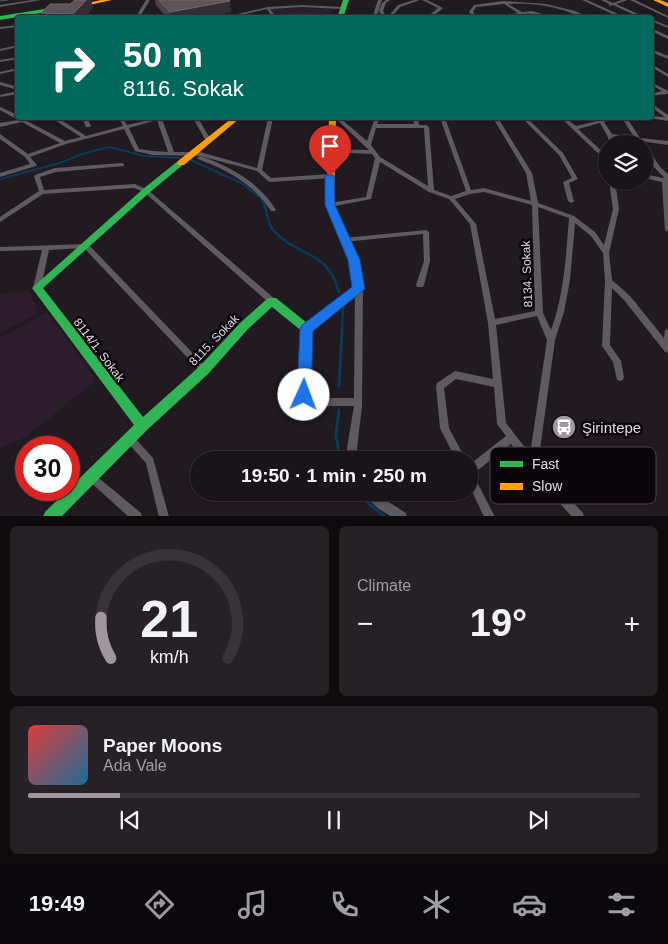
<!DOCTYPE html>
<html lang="en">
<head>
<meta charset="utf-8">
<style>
	body { margin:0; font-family:Helvetica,sans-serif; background:#262125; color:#f1f3f6; height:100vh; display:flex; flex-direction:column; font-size:19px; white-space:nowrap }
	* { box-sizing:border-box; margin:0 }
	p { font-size:16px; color:#9f9ea2 }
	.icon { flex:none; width:28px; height:28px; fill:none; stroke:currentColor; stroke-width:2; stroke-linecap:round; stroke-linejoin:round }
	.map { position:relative; height:516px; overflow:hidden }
	.side { display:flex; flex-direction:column; gap:10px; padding:10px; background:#0e0b0d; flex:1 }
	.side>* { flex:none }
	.banner { position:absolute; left:15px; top:15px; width:639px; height:105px; border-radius:5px; box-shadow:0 1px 4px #0004,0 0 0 1px #373337; background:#00695c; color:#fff; overflow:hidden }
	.fabs { position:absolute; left:598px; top:135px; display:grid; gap:10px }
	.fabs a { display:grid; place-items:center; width:55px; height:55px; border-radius:50%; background:#191418; box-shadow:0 1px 4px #0004,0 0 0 1px #373337; font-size:25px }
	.speed { position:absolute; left:15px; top:436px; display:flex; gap:10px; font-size:25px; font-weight:700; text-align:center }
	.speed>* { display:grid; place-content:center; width:65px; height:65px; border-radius:50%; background:#191418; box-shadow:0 1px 4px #0004,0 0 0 1px #373337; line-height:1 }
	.speed .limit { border:8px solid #d22; background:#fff; color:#111 }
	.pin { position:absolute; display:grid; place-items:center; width:42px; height:42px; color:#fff; margin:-51px -21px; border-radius:50% 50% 50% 0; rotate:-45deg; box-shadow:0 0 5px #0007 }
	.pin .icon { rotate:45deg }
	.me { position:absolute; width:55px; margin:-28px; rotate:2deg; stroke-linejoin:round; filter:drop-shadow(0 0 4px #0008) }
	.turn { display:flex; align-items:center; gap:18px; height:105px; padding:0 25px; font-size:22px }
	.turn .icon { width:65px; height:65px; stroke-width:2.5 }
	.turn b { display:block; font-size:35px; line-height:42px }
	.big { font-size:38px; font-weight:700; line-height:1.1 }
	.side .tile { flex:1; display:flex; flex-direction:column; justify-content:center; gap:8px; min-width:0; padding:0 18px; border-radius:8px; background:#262125 }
	.side .dial { align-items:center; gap:0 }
	.dial svg { height:130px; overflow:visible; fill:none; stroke:#373337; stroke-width:7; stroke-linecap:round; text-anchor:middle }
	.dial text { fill:#f1f3f6; stroke:none }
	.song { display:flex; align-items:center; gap:15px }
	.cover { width:60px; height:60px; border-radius:8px; background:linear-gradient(135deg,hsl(0 70% 55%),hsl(200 70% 35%)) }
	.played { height:5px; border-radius:2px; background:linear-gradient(90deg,#9f969e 15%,#373337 15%) }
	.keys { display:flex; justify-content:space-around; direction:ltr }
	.heat { display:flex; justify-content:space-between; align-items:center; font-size:28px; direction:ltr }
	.side .tiles { flex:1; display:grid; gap:10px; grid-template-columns:1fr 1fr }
	.tile:last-child { grid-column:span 2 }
	.trip { position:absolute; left:190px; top:451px; width:288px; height:50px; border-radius:25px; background:#191418; box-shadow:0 1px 4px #0004,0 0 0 1px #373337; font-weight:700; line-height:50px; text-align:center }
	.dock { display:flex; height:80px; justify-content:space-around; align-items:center; background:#0a080a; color:#9f9ea2 }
	.dock .icon { width:35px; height:35px }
	.dock .selected { color:#9f969e }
	.dock b { font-size:22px; color:#f1f3f6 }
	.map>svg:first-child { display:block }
	.built { fill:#2e1d2d }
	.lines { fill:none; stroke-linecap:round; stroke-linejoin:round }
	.stream-far2 { stroke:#0a3b58; stroke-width:2 }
	.stream-far1 { stroke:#0a3b58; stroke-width:2.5 }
	.stream { stroke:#0a3b58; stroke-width:3 }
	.street { fill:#5f5a5f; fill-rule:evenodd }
	.fast { fill:#30b455; fill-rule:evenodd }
	.slow { fill:#ff9f0a; fill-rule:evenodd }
	.rail { stroke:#5e595d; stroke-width:1 }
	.wall { fill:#504347 }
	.shaded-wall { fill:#372c30 }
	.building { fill:#605357; stroke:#74686d }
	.route { fill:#1a73e8; stroke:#114b97 }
	.labels { text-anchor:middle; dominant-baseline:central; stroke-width:5; stroke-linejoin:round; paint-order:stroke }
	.street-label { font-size:12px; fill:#e3d9e2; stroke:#0a050a }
	.near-poi-label { font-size:15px; fill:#e3d9e2; stroke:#0a050a; text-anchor:start }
	.key { fill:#0a050a; stroke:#4b454b; stroke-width:1 }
	.key-label { font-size:14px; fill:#e3d9e2 }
</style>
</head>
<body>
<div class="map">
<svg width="668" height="517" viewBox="0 0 668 517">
	<rect width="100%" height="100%" fill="#211a20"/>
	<g class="built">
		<path d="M302 8 333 9 330 17 304 18 277 17 270 9Z"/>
		<path d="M29 290 37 308 36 314 0 333V294Z"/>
		<path d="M47 312 92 374 94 382 26 437 0 448V338Z"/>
	</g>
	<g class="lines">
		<g class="stream-far2">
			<path d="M191 160 243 184 252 191"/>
			<path d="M0 179 60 163 82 154 109 147 145 156 180 158"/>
		</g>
		<g class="stream-far1">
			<path d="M250 190C254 192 260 196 262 199 268 209 266 223 274 231 301 259 327 249 339 292"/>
			<path d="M342 332 343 306"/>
		</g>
		<g class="stream">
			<path d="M339 386 342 331"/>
			<path d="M339 410 336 435 340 460"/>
			<path d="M355 492 385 517"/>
		</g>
		<g class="street">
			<path d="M32 0H41L0 7V5Z"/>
			<path d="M146 0H150L139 18H135Z"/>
			<path d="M378 0H382L376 18H372Z"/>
			<path d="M386 0H390L386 3 383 11 387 18H383L379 11 382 3Z"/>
			<path d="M414 0H420L400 7 391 18H387L398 5Z"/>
			<path d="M422 0H427L443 8 431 18H426L438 8Z"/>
			<path d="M582 0H587L627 18H621Z"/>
			<path d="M601 0H606L613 3 622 0H628L616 4 647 18H641L613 5 609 6V4Z"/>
			<path d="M630 0H635L668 16V18Z"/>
			<path d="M503 1 546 4 575 11 590 18C579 18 569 11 559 9 543 4 525 3 508 4L522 12 532 11 556 18C545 18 535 13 525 14L530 18H525L520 15 501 18H488L518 13 504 4 476 7 473 12 479 18H474L469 12 474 5Z"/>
			<path d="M302 5 342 7 344 8 342 9 302 7 270 9 277 18H273L267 9 229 18H220L268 7Z"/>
			<path d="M651 19 668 26V28L651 21Z"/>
			<path d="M18 25V27L0 29V27Z"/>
			<path d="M651 28 668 36V39L651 31Z"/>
			<path d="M18 45V47L0 51V49Z"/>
			<path d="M651 49 668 56V59L651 52Z"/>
			<path d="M18 57V59L0 62V60Z"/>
			<path d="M651 64 668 74V77L651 67Z"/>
			<path d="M18 68V70L0 74V72Z"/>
			<path d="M0 82 18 87V90L0 85Z"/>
			<path d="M651 82 668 91V94H666L651 96V94L662 91 651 85Z"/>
			<path d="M18 91V94L0 97V95Z"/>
			<path d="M651 103 668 115V121L649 118H651V116L665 117 651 107Z"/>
			<path d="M0 107 18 115V118H34V119L27 121 65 141 81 137 53 119V118H58L86 136 123 126 119 118H123L127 125 157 118H163L162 119 174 152H200L257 168 268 118H273L262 170 271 178 330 174 333 176 330 178 270 182 268 181 257 171 200 156 153 155 135 151 124 129 66 144 30 157 37 165 36 166 0 177V173L30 164 25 157 0 139V134L28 154 60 143 22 122 0 127V123L18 120 0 110ZM157 120 168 152 153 151 139 149 129 128Z"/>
			<path d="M82 118H87L91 126 90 127H86Z"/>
			<path d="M193 118H198L211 140 210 141H206Z"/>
			<path d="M335 118H340L367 141 375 118H380L377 124H414L413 118H418L419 125H426L429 127 434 190 451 196 466 191 440 118H445L471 190 484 188 531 201 526 173 493 118H498L532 173 538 203 574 216 595 232 604 245 613 209 609 181H615L619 209 609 253 612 280 630 296 664 338 665 330 668 329V353L665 352 624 300 612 288 610 345 621 361 624 377 623 380 620 381 617 380 613 362 602 346 605 281 603 253 591 236 575 223 570 280 564 312 555 340 538 464 583 513 584 517H572L530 469 511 444 473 474 495 517H484L469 485V465L506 436 497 424 494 387 456 379 444 388 449 428 466 460H456L440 428 436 386 437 383 455 371 493 379 488 323 470 224 449 199 429 192 380 162 371 199 330 207 328 206 327 205 328 204 330 203 366 197 375 158 372 154 329 152 328 151 331 149 369 150ZM376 128H424L428 186 380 157 371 145ZM484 192 532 205 535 311 495 319 476 224 455 199 470 194ZM538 207 569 218C566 255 564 295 551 330L543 313ZM537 316 547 340 530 454 506 423 496 325Z"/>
			<path d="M522 118H527L563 153 578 179 569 183 574 201 573 202 571 203 568 201 563 182 572 178 559 155Z"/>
			<path d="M561 118H566L576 126 609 118H615V119L604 122 612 134 634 137 622 118H627L640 138 668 141V145L613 137 616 144H610L607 135 600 123 578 129 606 155V160L604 159Z"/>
			<path d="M644 145 646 146 661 168 668 174V232L665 230 662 182 644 178V174L663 178 664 177C656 170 643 156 644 145Z"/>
			<path d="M200 156C230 166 260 183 276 210L275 211H271C254 184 227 170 198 159L197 158Z"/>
			<path d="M122 163 124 164V166L56 172 40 177 44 190 135 184 148 190 275 299 276 301 275 303H269L144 192 134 188 43 194 0 222V217L39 191 34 176 35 175 55 168Z"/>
			<path d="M426 230 429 232 430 261 424 285 423 287H417L416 285 424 261 423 234 344 242 341 240 344 238Z"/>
			<path d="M86 244H88L207 368 208 370 207 372 204 374 201 372 84 248 49 250 41 288 40 290H34L33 288 42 250 0 251V247Z"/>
			<path d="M359 286 362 287 363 289 362 407 357 448 358 460H348L347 448 354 406H314L301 398 300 395 303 329 304 327 307 326 310 327 311 329 308 393 315 398H354L355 289 356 287Z"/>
			<path d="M130 435 133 436 153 458 169 517H159L146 463 127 442 125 439 127 436Z"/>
			<path d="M91 472 94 474 141 513 142 517H129L88 480 86 477 88 474Z"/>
			<path d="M363 492H376L387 501 406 513 407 517H392L379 509 364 496Z"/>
		</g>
		<g class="fast">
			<path d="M343 0H349L343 18H337Z"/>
			<path d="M57 7 60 9 59 10 0 20V16Z"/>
			<path d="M178 161H184L185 163 149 193 43 288 143 417 200 366 240 323 268 298H276L307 323 353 288 350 265 355 261 360 265 364 289 311 332 307 333 303 332 272 307 248 329 208 374 147 430 61 517H43L45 512 134 425 32 288 143 189Z"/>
		</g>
		<g class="slow">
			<path d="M101 0H112L76 8 73 6Z"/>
			<path d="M653 0H660L668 3V7Z"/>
			<path d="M232 118H240L184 165H178V161Z"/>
			<path d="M329 118H336L334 205 360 265 355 269 350 265 326 205Z"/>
		</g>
		<path class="rail" d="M0 1 8 0"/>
	</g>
	<g class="wall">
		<path d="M155 0H229L231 12 203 18H167L156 5Z"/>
		<path d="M93 7 84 18H42L41 13Z"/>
	</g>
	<g class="shaded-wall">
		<path d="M86 0H91L93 7 84 18H74L73 14Z"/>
		<path d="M230 1 231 12 203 18H171L170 12Z"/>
	</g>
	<g class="building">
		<path d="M75 0H86L73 14 41 13 50 4H70Z"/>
		<path d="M159 0H229L230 1 170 12Z"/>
	</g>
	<path class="route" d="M330 173 334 176 335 205 360 260 365 289 313 331 311 395 309 400 304 402 299 400 297 395 300 329 302 325 352 287 348 260 325 205V176Z"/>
	<defs>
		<g id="bus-disc" transform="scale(1.25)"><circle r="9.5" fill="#9f969e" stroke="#0a050a"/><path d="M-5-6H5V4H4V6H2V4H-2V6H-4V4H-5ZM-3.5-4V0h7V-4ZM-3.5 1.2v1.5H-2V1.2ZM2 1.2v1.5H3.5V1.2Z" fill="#fff"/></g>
	</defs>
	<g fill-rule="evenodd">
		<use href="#bus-disc" x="564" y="427"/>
	</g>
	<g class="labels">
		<g class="street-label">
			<text transform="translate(527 274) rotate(-92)">8134. Sokak</text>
			<text transform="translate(214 340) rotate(-46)">8115. Sokak</text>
			<text transform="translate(99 350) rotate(53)">8114/1. Sokak</text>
		</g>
		<g class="near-poi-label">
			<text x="582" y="427">Şirintepe</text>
		</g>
	</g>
	<rect x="490" y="447" width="166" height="57" rx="8" class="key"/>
	<rect x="500" y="461" width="23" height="6" fill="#30b455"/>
	<rect x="500" y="483" width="23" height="7" fill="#ff9f0a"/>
	<g class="key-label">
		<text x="532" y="469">Fast</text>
		<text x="532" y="491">Slow</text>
	</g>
</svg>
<div class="fabs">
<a><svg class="icon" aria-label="layers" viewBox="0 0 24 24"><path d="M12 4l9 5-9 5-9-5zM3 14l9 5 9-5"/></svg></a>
</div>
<div class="speed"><div class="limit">30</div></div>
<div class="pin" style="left:330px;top:176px;background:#d93025"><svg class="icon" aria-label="arrive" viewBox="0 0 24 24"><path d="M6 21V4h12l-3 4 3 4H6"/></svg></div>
<svg class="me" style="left:304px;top:395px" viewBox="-20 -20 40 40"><circle r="19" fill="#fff"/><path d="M0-13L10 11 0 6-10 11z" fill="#1a73e8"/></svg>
<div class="trip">19:50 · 1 min · 250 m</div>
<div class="banner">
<div class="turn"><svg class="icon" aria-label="right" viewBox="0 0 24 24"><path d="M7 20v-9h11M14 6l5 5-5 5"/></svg><div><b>50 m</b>8116. Sokak</div></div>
</div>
</div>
<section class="side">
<div class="tiles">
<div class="tile dial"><svg viewBox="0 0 100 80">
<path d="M14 69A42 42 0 1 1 86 69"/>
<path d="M14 69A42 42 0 0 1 8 44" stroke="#9f969e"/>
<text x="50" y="56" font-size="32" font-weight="700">21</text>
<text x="50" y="72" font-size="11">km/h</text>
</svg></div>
<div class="tile"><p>Climate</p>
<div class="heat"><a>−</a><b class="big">19°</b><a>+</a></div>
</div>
<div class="tile">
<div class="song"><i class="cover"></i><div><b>Paper Moons</b><p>Ada Vale</p></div></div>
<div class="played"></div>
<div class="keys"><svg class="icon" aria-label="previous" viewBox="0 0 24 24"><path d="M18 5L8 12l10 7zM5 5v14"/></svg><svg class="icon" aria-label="pause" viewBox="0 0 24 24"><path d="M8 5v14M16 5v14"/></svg><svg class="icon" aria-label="next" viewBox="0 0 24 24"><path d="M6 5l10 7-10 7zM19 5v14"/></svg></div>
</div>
</div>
</section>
<nav class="dock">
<b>19:49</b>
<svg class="icon selected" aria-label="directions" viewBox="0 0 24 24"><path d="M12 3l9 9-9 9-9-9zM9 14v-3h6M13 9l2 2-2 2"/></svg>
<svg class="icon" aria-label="music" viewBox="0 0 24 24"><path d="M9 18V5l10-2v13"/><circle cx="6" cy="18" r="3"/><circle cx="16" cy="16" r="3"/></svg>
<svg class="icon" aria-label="phone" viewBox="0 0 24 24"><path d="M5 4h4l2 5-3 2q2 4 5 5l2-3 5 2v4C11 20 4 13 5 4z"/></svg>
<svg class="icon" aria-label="climate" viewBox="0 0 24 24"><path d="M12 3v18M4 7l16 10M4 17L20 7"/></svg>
<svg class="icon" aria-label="car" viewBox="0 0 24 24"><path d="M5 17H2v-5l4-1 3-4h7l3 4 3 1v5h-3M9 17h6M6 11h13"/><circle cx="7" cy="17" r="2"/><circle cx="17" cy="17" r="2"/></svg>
<svg class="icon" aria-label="filters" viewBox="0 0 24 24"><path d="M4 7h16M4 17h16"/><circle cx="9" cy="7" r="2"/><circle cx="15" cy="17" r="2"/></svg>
</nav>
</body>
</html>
